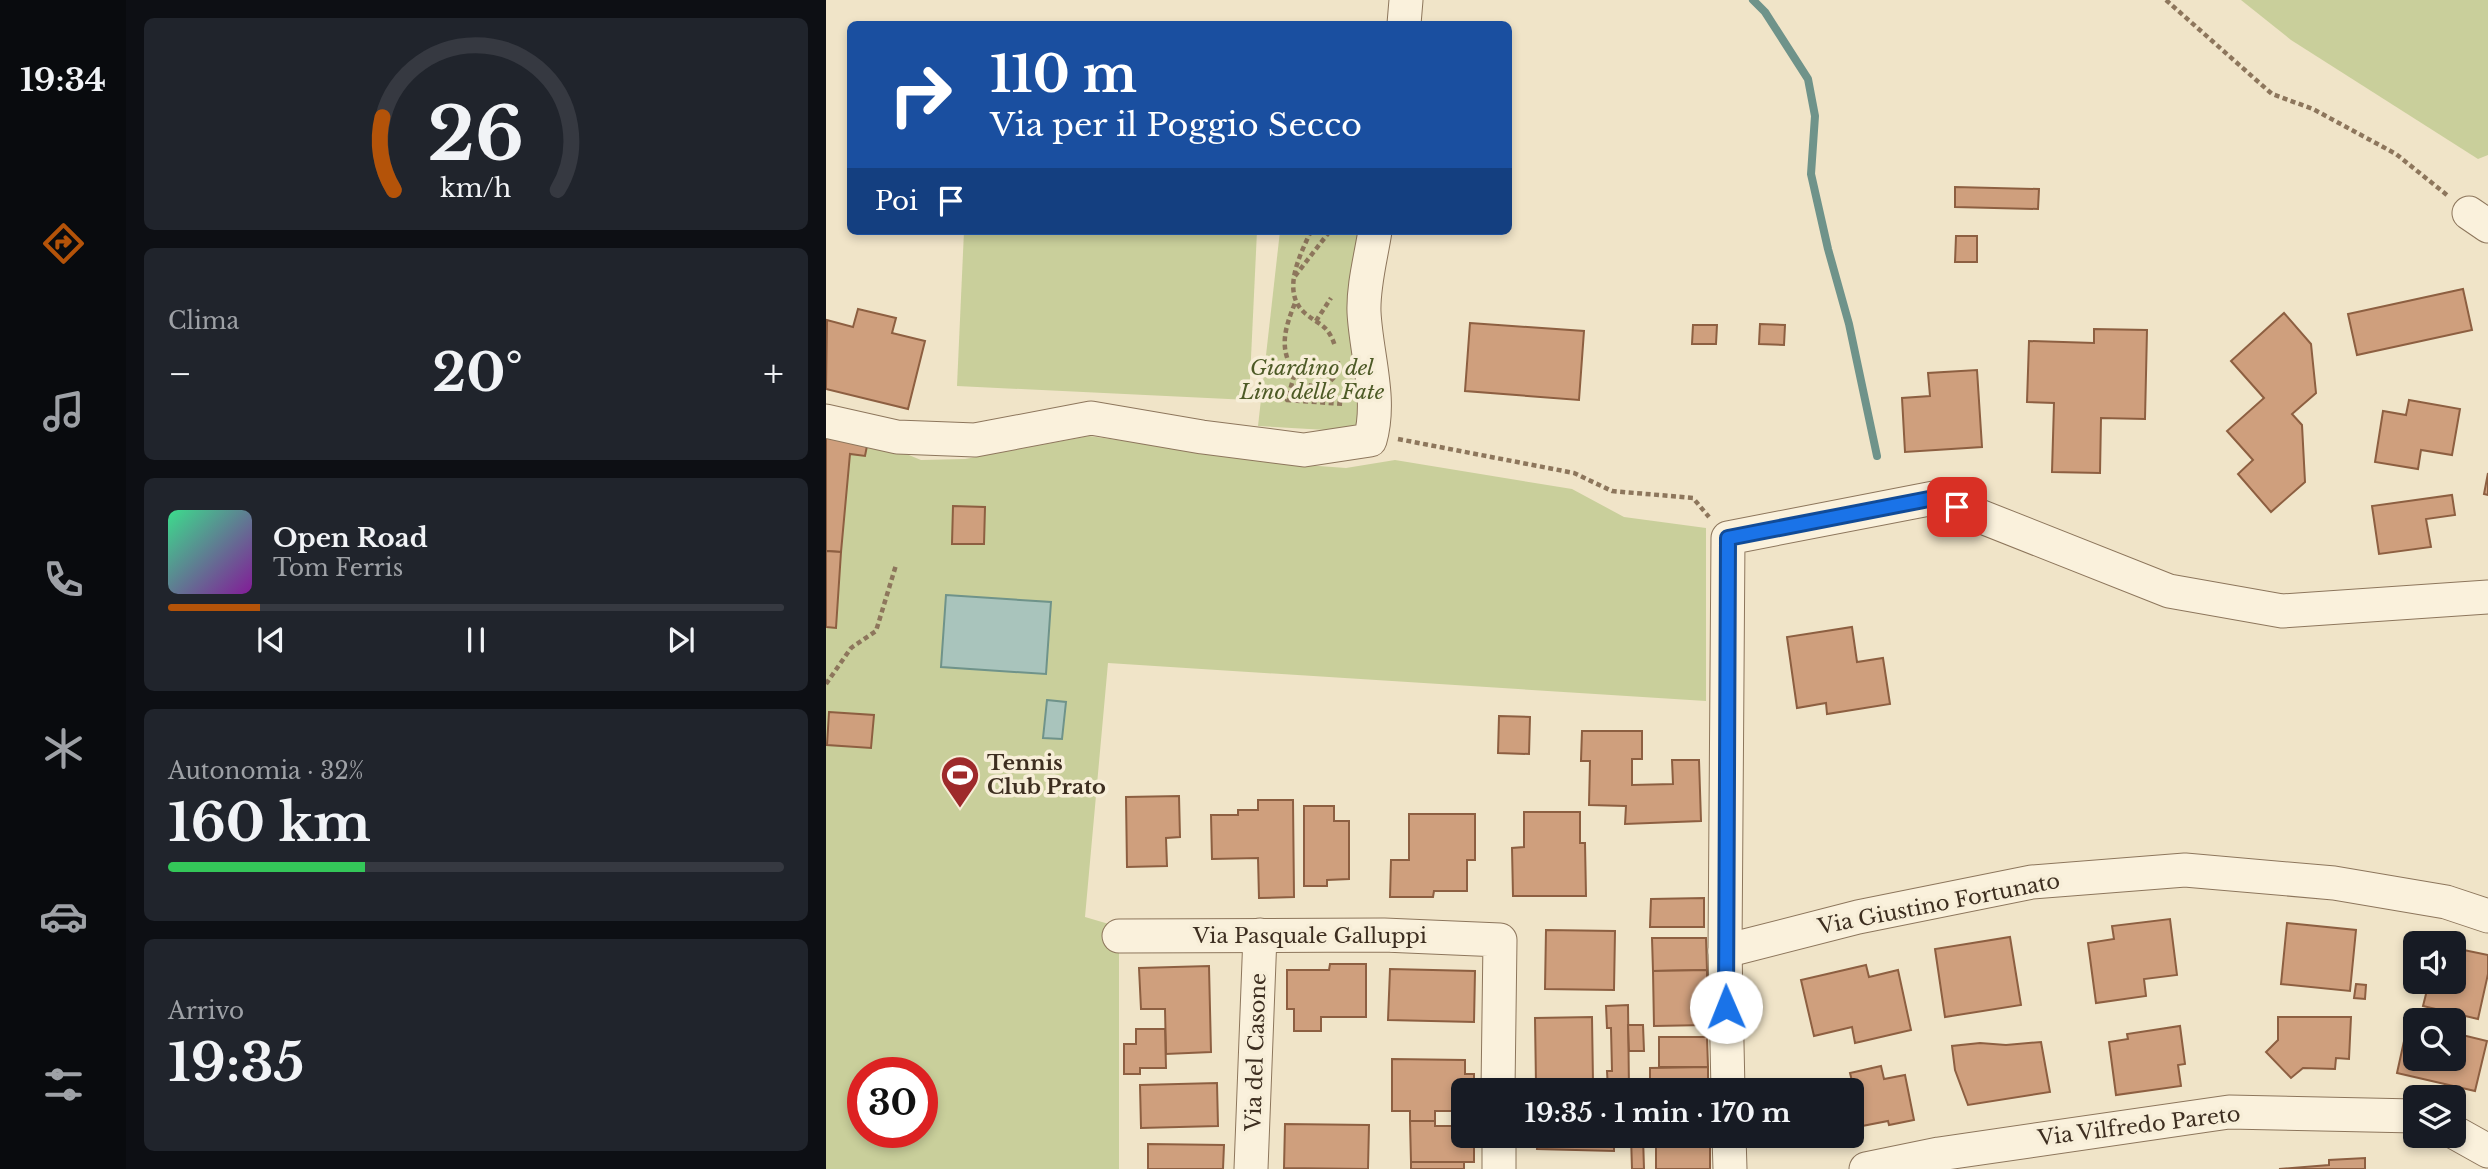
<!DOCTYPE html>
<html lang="it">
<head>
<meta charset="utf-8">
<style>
	body { margin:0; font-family:"Libre Baskerville",serif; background:#20242c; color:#f1f3f6; height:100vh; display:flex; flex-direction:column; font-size:26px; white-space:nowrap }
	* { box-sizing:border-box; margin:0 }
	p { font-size:23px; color:#9ea1a6 }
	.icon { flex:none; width:38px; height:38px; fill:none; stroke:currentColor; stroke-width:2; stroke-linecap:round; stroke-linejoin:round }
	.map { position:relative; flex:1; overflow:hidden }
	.drawer { display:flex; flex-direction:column; gap:18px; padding:18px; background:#0d0f14; width:700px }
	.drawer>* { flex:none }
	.guide { position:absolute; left:21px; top:21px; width:665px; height:214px; border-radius:10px; box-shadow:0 4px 10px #0003; background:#1a4fa0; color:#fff; overflow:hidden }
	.tools { position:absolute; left:1577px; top:931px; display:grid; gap:14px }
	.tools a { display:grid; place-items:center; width:63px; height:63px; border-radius:10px; background:#171b24; box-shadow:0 4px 10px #0003; font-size:35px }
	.speed { position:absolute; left:21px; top:1057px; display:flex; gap:14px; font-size:35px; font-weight:700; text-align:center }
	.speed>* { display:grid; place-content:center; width:91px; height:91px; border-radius:50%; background:#171b24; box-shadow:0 4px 10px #0003; line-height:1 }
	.speed .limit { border:10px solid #d22; background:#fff; color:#111 }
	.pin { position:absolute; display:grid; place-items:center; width:60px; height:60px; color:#fff; margin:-30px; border-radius:14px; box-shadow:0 4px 10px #0006 }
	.me { position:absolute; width:77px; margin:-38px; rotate:359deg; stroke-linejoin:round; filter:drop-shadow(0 0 5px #0008) }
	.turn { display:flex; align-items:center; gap:24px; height:147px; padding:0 28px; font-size:32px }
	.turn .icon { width:91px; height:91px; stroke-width:2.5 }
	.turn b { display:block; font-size:49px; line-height:60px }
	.then { display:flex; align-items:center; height:66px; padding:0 28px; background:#0003; gap:14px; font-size:26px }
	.big { font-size:52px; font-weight:700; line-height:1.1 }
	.drawer .tile { flex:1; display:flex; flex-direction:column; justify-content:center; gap:10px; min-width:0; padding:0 24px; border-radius:10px; background:#20242c }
	.drawer .dial { align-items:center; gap:0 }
	.dial svg { height:182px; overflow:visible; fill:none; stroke:#363941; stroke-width:7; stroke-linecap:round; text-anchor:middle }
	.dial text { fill:#f1f3f6; stroke:none }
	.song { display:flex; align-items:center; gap:21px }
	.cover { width:84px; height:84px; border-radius:10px; background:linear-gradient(135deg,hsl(150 70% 55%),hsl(290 70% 35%)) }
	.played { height:7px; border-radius:4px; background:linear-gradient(90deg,#b45309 15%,#363941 15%) }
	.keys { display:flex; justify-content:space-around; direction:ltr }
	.heat { display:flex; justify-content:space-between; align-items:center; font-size:38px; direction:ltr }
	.charge { height:10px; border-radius:5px; background:linear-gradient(90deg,#34c759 32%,#363941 0) }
	.trip { position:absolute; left:625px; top:1078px; width:413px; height:70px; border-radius:10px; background:#171b24; box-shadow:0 4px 10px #0003; font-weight:700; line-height:70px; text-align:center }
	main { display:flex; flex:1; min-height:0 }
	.menu { display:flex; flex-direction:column; width:126px; justify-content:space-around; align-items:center; background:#090b0e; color:#9ea1a6 }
	.menu .icon { width:49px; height:49px }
	.menu .current { color:#b45309 }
	.menu b { font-size:32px; color:#f1f3f6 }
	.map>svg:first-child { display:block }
	.green { fill:#c9cf9b; fill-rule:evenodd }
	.water { fill:#a9c4bc; stroke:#6f938a; stroke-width:2 }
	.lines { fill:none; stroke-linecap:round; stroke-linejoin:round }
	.stream { stroke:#6f938a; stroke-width:8 }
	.building { fill:#cf9f7d; stroke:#8d5f41; stroke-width:2 }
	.street-casing { stroke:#8d765c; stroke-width:35 }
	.path { stroke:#8d765c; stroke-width:4.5; stroke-dasharray:5 3.5; stroke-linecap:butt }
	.street { stroke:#faf1dc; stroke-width:33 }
	.route-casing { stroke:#114b97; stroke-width:18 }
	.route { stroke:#1a73e8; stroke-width:12 }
	.labels { text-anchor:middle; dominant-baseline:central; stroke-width:7; stroke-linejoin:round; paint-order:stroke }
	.park-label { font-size:21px; font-style:italic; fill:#4d5a26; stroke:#f7eed8 }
	.poi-label { font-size:21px; font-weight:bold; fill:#3d2e20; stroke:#f7eed8; text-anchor:start }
	.street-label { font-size:21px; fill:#3d2e20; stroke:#f7eed8 }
</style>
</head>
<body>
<main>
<nav class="menu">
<b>19:34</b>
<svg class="icon current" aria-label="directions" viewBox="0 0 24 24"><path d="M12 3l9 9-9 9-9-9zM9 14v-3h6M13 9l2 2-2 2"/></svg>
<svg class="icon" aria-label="music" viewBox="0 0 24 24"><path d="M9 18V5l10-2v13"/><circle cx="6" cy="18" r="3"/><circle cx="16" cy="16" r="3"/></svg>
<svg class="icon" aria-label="phone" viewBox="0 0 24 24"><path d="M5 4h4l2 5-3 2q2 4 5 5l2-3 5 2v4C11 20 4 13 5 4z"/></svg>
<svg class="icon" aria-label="climate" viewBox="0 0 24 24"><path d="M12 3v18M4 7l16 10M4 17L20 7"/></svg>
<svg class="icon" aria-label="car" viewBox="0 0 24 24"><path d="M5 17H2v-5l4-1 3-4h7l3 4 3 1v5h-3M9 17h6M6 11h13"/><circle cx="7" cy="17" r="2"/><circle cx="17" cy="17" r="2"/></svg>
<svg class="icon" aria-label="filters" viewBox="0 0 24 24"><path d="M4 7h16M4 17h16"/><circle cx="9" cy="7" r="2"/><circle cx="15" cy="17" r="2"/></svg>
</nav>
<section class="drawer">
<div class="tile dial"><svg viewBox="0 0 100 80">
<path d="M14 69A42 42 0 1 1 86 69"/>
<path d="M14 69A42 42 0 0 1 9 37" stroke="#b45309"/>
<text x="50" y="56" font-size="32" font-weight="700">26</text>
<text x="50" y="72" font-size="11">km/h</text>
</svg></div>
<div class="tile"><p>Clima</p>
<div class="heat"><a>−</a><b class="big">20°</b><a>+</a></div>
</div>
<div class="tile">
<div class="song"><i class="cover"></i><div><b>Open Road</b><p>Tom Ferris</p></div></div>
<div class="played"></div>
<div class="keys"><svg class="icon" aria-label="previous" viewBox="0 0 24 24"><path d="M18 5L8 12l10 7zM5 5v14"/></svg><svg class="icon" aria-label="pause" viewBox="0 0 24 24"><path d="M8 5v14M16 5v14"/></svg><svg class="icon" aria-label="next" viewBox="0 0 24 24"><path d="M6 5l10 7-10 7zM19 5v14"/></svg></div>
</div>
<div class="tile"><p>Autonomia · 32%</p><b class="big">160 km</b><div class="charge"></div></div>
<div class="tile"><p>Arrivo</p><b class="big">19:35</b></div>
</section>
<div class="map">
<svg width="1662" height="1169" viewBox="0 0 1662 1169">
	<rect width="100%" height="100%" fill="#f0e4c8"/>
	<g class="green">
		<path d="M1415 0H1662V155L1652 159 1465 40Z"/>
		<path d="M138 231H431L423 400 131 386Z"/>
		<path d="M454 231H542L535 432 432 426Z"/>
		<path d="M0 427 24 431 95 460 139 459 263 436 465 464 520 468 569 460 746 489 798 517 880 528V701L282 663 259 917 293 927V1169H0ZM37 1073H96V1132H37Z"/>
	</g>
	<g class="water">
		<path d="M120 595 225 602 220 674 115 667Z"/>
		<path d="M221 700 240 702 236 739 217 738Z"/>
	</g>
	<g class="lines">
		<path class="stream" d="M927 0 939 12 982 79 989 116 985 174 1002 249 1023 324 1051 456"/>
	</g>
	<g class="building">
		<path d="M1129 187 1213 189 1212 209 1129 207Z"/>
		<path d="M1130 236H1151V262H1129Z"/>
		<path d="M1637 289 1646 330 1531 355 1522 314Z"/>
		<path d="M32 309 70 318 66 333 99 341 82 409 0 389 1 320 27 327Z"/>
		<path d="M1458 313 1485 344 1490 393 1466 414 1476 425 1479 482 1445 512 1412 474 1427 460 1401 431 1438 398 1405 361Z"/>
		<path d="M644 323 758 331 753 400 639 391Z"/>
		<path d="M934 324 959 325 958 345 933 344Z"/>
		<path d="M867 325H891L890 344H866Z"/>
		<path d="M1268 329 1321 330 1319 419 1275 418 1274 473 1226 472 1228 403 1201 402 1203 341 1268 343Z"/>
		<path d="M1151 370 1156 447 1079 452 1076 398 1104 396 1102 373Z"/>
		<path d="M1583 400 1634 409 1626 455 1595 450 1592 469 1549 462 1557 411 1580 415Z"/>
		<path d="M0 431 41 446 39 456 24 454 15 552 0 551Z"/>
		<path d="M1662 473V495L1658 494Z"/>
		<path d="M1626 495 1629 515 1600 519 1605 547 1553 554 1546 506Z"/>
		<path d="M127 506 159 507 158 544H126Z"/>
		<path d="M0 551 15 552 10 628 0 627Z"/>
		<path d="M1026 627 1031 662 1057 658 1064 704 1001 714 1000 703 971 708 961 637Z"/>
		<path d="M3 712 48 715 45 748 1 745Z"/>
		<path d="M673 716 704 717 703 754 672 753Z"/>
		<path d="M756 731H816V759H806V785L847 784 846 760H873L875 821 799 824 800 806 763 805 764 761H755Z"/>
		<path d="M353 796 354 837 340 838 341 866 301 867 300 797Z"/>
		<path d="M432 800H467L468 897 433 898 432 858 386 859 385 815H412V810H432Z"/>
		<path d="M478 806H508V821H523V879L501 880V886H478Z"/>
		<path d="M698 812H754V843H759L760 896H687L686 848 698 847Z"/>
		<path d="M583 814H649V860H641V891H608L607 897H564L565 860H583Z"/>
		<path d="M878 898V927H824L825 899Z"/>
		<path d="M1344 919 1351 975 1318 979 1320 996 1270 1003 1262 943 1288 939 1286 926Z"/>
		<path d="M1461 923 1530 930 1524 991 1455 984Z"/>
		<path d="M720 930 789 931 788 990 719 989Z"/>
		<path d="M1184 937 1195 1005 1119 1017 1109 949Z"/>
		<path d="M826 938H880L881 970 827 971Z"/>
		<path d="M1628 948 1662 955V974L1652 1019 1597 1006 1603 982H1628Z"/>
		<path d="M504 964H540V1017H495V1031H468V1009H461V970H503Z"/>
		<path d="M1040 965 1043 977 1072 970 1085 1030 1029 1043 1026 1027 988 1036 975 980Z"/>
		<path d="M383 966 385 1052 340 1054 339 1009H315L313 968Z"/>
		<path d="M564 969 649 971 648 1022 562 1020Z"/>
		<path d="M881 970V1025L828 1026 827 971Z"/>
		<path d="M1530 984 1540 985 1539 999 1528 998Z"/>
		<path d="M802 1005 803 1090H782L781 1071H786L785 1028H781L780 1006Z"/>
		<path d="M766 1017 767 1083 710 1084 709 1018Z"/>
		<path d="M1452 1017H1525L1523 1059 1510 1058 1509 1069 1477 1068 1465 1078 1440 1052 1452 1040Z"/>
		<path d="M1582 1023 1589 1025V1059H1628V1033L1661 1041 1649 1091 1571 1073Z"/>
		<path d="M802 1025H817L818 1051H803Z"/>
		<path d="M1354 1026 1359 1064 1352 1065 1355 1086 1290 1095 1283 1042 1302 1039 1301 1034Z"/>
		<path d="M310 1029H339L340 1068H314V1074H298V1044H310Z"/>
		<path d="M833 1037H881L882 1067H833Z"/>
		<path d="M1215 1042 1224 1092 1142 1105 1129 1070 1126 1046 1154 1043 1180 1045Z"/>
		<path d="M566 1059 639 1060V1074H648V1090H637V1111H609V1121H584V1111H566Z"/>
		<path d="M1055 1066 1058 1079 1079 1075 1088 1120 1063 1125 1062 1121 1026 1128V1090H972L1026 1081 1024 1073Z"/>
		<path d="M882 1067V1090H824V1068Z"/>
		<rect x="803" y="1081" width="13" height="9"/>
		<path d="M391 1083 392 1126 315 1128 314 1085Z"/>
		<path d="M584 1121H609V1126H637V1136H648V1162H585Z"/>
		<path d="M459 1124 543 1125 542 1169 458 1168Z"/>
		<path d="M711 1136H788V1151L711 1149Z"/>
		<path d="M805 1136H817L818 1169H806Z"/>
		<rect x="830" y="1136" width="54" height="11"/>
		<path d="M322 1144 398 1145 397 1169H322Z"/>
		<rect x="830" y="1147" width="54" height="22"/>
		<path d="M1539 1158V1169H1453L1503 1165V1160Z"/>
		<rect x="585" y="1162" width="53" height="7"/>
	</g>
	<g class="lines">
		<g class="street-casing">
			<g id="street">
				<path d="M578 24 580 0"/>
				<path d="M1643 213 1662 226"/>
				<path d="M0 421 71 437 149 440 265 418 376 437 478 450 544 440C556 399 540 354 538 312 537 286 545 257 549 231"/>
				<path d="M293 936 558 935 674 940 672 1090"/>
				<path d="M899 951 1032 917 1206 882 1359 870 1508 883 1620 902 1662 916"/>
				<path d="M902 1090 899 951 902 538 1108 498 1343 591 1456 611 1662 597"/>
				<path d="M1628 1132 1662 1151"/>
				<path d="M673 1136V1169"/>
				<path d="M903 1136 904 1169"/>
				<path d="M425 1169 434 935"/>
				<path d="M1040 1169 1113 1154 1403 1112 1589 1116"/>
			</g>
		</g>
		<g class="path">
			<path d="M1340 0 1446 94 1487 109 1570 154 1621 195"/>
			<path d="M485 231C474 255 454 293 480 314 495 326 502 325 509 346"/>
			<path d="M469 276 504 231"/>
			<path d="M490 321 505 298"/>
			<path d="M512 361 510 375 498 388 481 385 469 373 461 400 518 404"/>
			<path d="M469 373C452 349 459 328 469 303"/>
			<path d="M572 439 748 473 786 491 867 498 883 517"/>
			<path d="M0 684 25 648 50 631 70 565"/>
		</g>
		<use href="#street" class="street"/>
	</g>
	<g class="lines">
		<g class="route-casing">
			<path id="route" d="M900 1007 902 538 1108 498 1131 507"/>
		</g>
		<use href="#route" class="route"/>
	</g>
	<defs>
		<g id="stadium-pin" transform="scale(2.0125)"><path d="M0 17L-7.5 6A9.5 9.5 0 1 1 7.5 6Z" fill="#9e2a2b" stroke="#f7eed8"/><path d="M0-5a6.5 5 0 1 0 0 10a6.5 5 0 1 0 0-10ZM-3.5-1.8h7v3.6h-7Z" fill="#fff"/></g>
	</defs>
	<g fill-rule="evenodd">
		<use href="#stadium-pin" x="134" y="775"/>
	</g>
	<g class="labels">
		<g class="park-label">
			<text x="486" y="368">Giardino del<tspan x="486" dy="24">Lino delle Fate</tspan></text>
		</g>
		<g class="poi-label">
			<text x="161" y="763">Tennis<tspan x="161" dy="24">Club Prato</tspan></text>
		</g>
		<g class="street-label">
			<text transform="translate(1113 904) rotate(-11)">Via Giustino Fortunato</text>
			<text x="484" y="936">Via Pasquale Galluppi</text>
			<text transform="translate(430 1052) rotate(-88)">Via del Casone</text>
			<text transform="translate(1313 1126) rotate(-7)">Via Vilfredo Pareto</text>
		</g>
	</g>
</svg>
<div class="tools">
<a><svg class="icon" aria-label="sound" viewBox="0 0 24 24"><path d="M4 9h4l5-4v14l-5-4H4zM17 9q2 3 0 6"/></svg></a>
<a><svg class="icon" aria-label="search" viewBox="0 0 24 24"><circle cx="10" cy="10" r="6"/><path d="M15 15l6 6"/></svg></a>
<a><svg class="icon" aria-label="layers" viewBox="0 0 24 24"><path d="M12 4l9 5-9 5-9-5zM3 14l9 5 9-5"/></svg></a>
</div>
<div class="speed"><div class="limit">30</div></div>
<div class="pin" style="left:1131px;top:507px;background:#d93025"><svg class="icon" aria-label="arrive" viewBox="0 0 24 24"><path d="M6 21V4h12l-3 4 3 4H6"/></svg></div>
<svg class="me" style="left:900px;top:1007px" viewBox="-20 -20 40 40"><circle r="19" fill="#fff"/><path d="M0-13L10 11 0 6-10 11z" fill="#1a73e8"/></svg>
<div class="trip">19:35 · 1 min · 170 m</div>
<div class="guide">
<div class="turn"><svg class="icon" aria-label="right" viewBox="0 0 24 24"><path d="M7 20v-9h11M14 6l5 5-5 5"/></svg><div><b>110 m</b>Via per il Poggio Secco</div></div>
<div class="then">Poi<svg class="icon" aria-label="arrive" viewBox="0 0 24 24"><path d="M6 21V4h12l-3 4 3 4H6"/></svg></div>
</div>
</div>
</main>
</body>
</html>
